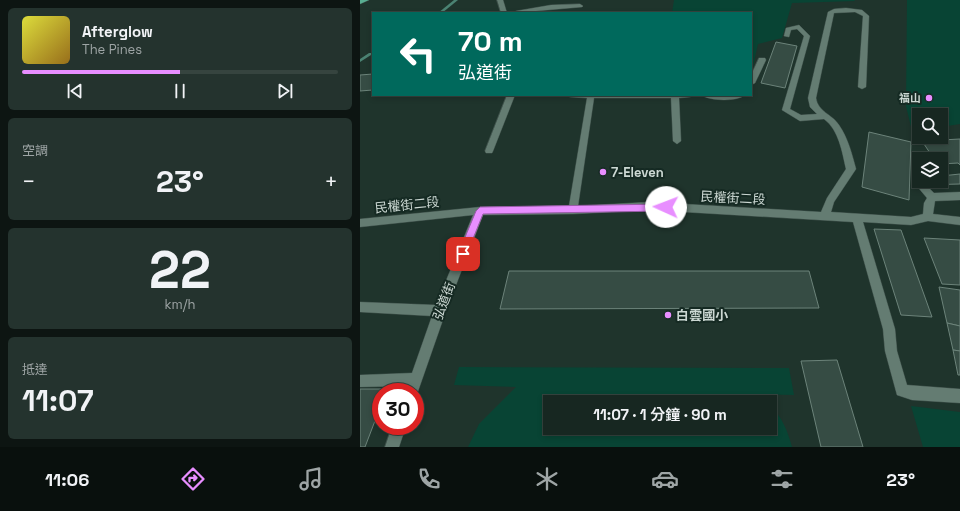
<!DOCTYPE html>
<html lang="zh-TW">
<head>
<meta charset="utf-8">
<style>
	body { margin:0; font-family:"Space Grotesk","Noto Sans TC",sans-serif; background:#24332e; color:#f1f3f6; height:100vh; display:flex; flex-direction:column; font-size:15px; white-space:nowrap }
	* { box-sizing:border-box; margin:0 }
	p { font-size:13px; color:#9ea5a5 }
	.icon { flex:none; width:22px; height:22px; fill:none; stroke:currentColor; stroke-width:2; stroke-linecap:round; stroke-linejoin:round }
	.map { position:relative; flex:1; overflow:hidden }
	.panel { display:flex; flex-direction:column; gap:8px; padding:8px; background:#0d1512; width:360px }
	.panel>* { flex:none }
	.banner { position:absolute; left:12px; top:12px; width:380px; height:84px; border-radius:0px; box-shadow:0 2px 6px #0003,0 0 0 1px #36443f; background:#00695c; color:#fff; overflow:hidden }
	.fabs { position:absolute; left:552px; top:108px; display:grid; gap:8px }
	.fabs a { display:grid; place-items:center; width:36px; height:36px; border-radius:0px; background:#172721; box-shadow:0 2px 6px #0003,0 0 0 1px #36443f; font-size:20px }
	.speed { position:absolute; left:12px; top:383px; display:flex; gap:8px; font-size:20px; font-weight:700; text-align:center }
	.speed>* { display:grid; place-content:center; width:52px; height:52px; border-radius:50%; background:#172721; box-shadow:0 2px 6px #0003,0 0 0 1px #36443f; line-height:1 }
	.speed .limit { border:6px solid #d22; background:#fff; color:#111 }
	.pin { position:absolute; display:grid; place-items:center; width:34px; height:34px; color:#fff; margin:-17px; border-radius:8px; box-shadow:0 2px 6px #0006 }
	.me { position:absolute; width:44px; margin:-22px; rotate:272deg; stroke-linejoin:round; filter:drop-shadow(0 0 3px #0008) }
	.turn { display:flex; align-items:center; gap:14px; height:84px; padding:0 20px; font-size:18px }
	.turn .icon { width:52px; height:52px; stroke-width:2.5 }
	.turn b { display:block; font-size:28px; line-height:34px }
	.big { font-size:30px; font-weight:600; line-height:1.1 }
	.panel .widget { flex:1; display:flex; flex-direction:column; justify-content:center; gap:6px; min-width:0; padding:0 14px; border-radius:6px; background:#24332e }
	.panel .dial { align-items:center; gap:0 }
	.dial b { font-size:52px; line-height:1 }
	.song { display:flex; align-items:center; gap:12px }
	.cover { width:48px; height:48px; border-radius:6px; background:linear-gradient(135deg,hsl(60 70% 55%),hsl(40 70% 35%)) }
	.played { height:4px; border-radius:2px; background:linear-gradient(90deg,#e88eff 50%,#36443f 50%) }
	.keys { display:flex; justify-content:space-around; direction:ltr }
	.heat { display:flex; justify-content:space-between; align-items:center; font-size:22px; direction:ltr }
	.trip { position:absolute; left:183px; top:395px; width:234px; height:40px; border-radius:0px; background:#172721; box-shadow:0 2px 6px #0003,0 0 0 1px #36443f; font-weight:600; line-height:40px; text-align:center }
	.dock { display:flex; height:64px; justify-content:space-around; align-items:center; background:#09100d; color:#9ea5a5 }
	.dock .icon { width:28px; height:28px }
	.dock .current { color:#e88eff }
	.dock b { font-size:18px; color:#f1f3f6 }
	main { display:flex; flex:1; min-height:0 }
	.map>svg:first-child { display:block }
	.green { fill:#084434 }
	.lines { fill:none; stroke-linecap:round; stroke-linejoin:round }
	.stream { fill:#4b8373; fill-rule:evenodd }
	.building { fill:#364c44; stroke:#6c837a }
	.minor-casing { stroke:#3e504a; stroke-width:1 }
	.highway-casing { stroke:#3e504a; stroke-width:1 }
	.minor { fill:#647c72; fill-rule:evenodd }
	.highway { fill:#58ae91; fill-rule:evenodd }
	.route { fill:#e88eff; stroke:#975ca6 }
	.poi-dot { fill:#e88eff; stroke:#152a23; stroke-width:1.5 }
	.labels { text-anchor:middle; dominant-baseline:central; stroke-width:4; stroke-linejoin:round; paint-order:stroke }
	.far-poi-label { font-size:11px; font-weight:bold; fill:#ccd8d3; stroke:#152a23; text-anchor:end }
	.poi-label { font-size:13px; font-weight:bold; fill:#ccd8d3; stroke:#152a23; text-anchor:start }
	.street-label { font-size:13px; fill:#ccd8d3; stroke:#152a23 }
</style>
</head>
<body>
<main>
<section class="panel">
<div class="widget">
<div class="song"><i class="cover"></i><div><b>Afterglow</b><p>The Pines</p></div></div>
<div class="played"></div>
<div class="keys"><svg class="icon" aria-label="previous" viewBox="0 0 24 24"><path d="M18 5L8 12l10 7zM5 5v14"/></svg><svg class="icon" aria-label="pause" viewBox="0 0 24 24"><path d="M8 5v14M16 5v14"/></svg><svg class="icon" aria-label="next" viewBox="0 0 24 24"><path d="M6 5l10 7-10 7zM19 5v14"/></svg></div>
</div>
<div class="widget"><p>空調</p>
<div class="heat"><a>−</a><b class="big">23°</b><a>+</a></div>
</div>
<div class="widget dial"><b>22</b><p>km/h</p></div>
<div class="widget"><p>抵達</p><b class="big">11:07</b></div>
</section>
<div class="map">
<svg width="600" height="447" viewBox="0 0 600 447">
	<rect width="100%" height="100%" fill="#1f342c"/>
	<g class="green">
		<path d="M314 0H494L495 1 432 3 422 38 398 44 391 75V13H312Z"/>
		<path d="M547 0H600V124L581 127V115H559V130L552 131 546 106Z"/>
		<path d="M99 367 429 368 434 395 397 394 406 402H190V428H410V406C422 416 428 432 432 447H108L119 424 156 387 94 385Z"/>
		<path d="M551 406 600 412V447H563Z"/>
	</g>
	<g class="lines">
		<g class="stream">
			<path d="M94 0H98L82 13H78Z"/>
			<path d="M9 53H13V55H11L0 62V59Z"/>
		</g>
	</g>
	<g class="building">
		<path d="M416 42 437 46 425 88 401 83Z"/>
		<path d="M13 74V90L0 91V75Z"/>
		<path d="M509 132 551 142 549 200 502 187Z"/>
		<path d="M600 139V165L598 163 581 164V159H574L562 141Z"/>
		<path d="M600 174V184L561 185V181H581V176Z"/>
		<path d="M514 229 541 230 572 317 541 315Z"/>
		<path d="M564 238 600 240V285L582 284Z"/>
		<path d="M149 271H449L459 308 140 309Z"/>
		<path d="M579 287 600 290V326L587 323Z"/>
		<path d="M587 323 600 326V351L593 350Z"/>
		<path d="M593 350 600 351V375H598Z"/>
		<path d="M477 360 503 447H461L441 361Z"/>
		<path d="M0 389H27L26 392H21V405L5 447H0Z"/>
	</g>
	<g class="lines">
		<g class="minor-casing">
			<g id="minor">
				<path d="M137 0H143L147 13H141Z"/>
				<path d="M220 4 223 6 222 7 153 13 156 11 191 5Z"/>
				<path d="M486 8 502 10 509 16 506 87 502 89 498 87 503 16 495 12 474 13 456 98C458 112 472 114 479 125 488 138 492 154 496 169L474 202 471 212 551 217 563 214 564 203 567 198 556 185 558 183H564L574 193 600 192V200L575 201 573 214 600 217V225L568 221 551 225 503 222 535 329 537 351 547 385 600 389V403L552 400 537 395 525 351 523 329 493 222 290 210 213 214 123 215 86 311 56 397 55 392H44L47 386 0 387V375L52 373 72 316 0 312V302L76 305 113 215 0 227V219L120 207 209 206 227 98 210 97 206 95H334L330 97 319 98 321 141 317 144 313 141 311 98H234L218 206 290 202 461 212 467 198 486 169C482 152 479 130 464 119L440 121 422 110 444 36 437 29 431 30 429 37 424 36 426 28 439 25 450 36 430 109 441 115 457 114 450 107 448 98 468 12 474 9Z"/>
				<path d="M399 58H405L406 60 395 83 391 85V75Z"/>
				<path d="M147 95H155L133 151 132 153H126L125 151Z"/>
				<path d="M341 95H385C377 102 349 101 341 95Z"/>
				<path d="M32 426H46L39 447H25Z"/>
			</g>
		</g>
		<g class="highway-casing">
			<path id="highway" d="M0 0H9L0 4Z"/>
		</g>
		<use href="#minor" class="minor"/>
		<use href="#highway" class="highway"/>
	</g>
	<path class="route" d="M306 204 310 207 306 211 123 214 106 256H99L98 254 116 211 120 207Z"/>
	<g class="poi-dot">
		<circle cx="569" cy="98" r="4"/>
		<circle cx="243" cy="172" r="4"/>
		<circle cx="308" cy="315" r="4"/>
	</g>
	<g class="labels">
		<g class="far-poi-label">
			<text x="561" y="98">福山</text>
		</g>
		<g class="poi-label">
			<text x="251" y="172">7-Eleven</text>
			<text x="316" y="315">白雲國小</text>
		</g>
		<g class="street-label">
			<text transform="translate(373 198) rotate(3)">民權街二段</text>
			<text transform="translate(47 205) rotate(-6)">民權街二段</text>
			<text transform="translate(84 301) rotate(-69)">弘道街</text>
		</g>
	</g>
</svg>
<div class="fabs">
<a><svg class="icon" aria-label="search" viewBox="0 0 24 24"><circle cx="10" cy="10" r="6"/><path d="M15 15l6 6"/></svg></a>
<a><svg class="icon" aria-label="layers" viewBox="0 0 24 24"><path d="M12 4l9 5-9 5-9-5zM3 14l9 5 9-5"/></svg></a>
</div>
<div class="speed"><div class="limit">30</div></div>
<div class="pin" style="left:103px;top:254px;background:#d93025"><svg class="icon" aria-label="arrive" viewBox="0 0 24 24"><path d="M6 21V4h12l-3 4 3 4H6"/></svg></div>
<svg class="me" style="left:306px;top:207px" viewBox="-20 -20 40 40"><circle r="19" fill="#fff"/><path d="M0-13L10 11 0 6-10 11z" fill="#e88eff"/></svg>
<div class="trip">11:07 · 1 分鐘 · 90 m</div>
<div class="banner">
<div class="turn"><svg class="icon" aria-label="left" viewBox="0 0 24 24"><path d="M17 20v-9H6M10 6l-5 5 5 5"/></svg><div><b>70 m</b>弘道街</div></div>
</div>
</div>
</main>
<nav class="dock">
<b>11:06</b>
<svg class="icon current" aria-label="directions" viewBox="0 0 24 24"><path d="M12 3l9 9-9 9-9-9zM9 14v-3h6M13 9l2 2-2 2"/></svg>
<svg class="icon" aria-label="music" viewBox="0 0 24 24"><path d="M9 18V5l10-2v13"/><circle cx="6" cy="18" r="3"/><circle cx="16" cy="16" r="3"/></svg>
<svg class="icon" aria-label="phone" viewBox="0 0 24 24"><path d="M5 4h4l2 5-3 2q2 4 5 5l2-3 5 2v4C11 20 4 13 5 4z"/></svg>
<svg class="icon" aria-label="climate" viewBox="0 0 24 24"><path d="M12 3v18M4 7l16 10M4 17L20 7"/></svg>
<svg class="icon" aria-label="car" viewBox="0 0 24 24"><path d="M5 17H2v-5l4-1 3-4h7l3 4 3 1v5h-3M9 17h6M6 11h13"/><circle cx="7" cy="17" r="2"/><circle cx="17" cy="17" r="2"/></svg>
<svg class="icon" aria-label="filters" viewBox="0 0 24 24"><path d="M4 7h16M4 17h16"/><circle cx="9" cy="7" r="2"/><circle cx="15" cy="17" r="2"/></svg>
<b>23°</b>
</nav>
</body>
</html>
